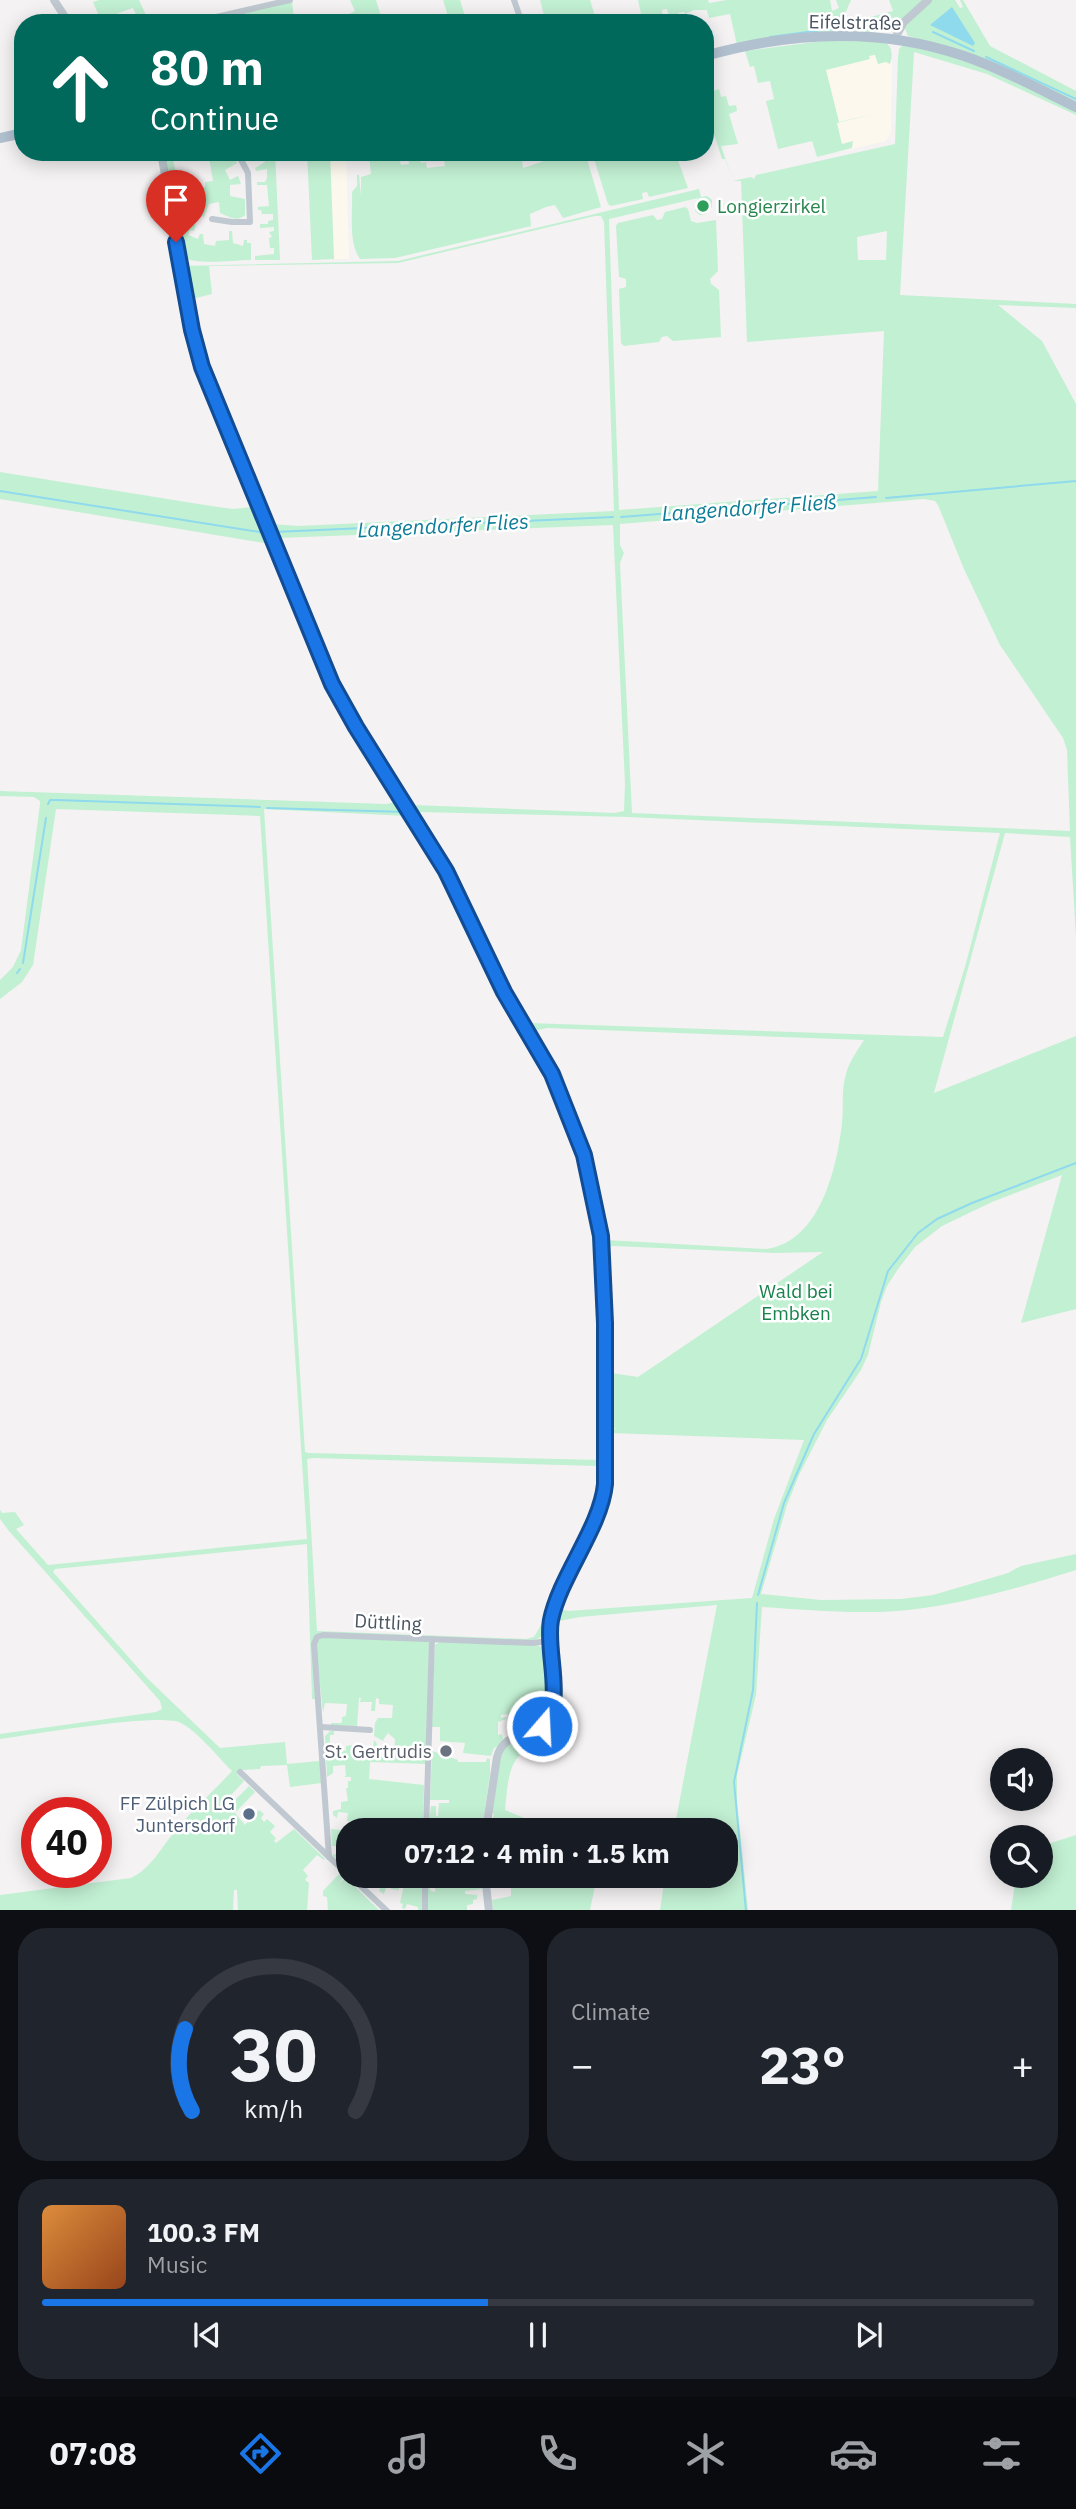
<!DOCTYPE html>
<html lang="en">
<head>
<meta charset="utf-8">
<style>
	body { margin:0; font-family:"IBM Plex Sans",sans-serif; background:#20242c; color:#f1f3f6; height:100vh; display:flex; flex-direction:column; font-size:26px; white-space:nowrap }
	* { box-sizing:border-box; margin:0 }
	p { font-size:23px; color:#9ea1a6 }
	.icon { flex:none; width:38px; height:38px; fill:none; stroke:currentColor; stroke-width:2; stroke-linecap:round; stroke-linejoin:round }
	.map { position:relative; height:1910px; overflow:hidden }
	.side { display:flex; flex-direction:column; gap:18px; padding:18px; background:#0d0f14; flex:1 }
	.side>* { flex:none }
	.top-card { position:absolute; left:14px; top:14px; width:700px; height:147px; border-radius:28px; box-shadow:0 4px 18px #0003; background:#00695c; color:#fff; overflow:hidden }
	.buttons { position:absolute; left:990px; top:1748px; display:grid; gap:14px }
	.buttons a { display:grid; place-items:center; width:63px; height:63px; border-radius:50%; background:#171b24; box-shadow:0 4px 18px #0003; font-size:35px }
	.speed { position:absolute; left:21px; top:1797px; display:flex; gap:14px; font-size:35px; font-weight:700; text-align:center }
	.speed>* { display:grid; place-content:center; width:91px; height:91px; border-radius:50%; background:#171b24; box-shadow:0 4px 18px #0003; line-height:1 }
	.speed .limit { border:10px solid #d22; background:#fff; color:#111 }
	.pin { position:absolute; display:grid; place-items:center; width:60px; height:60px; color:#fff; margin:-72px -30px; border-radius:50% 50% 50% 0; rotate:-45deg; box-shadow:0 0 7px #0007 }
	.pin .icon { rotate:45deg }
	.me { position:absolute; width:77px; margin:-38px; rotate:19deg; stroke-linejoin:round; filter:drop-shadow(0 0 5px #0008) }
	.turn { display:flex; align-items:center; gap:24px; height:147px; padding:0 21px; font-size:32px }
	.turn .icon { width:91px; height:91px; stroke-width:2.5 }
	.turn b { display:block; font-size:49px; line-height:60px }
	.big { font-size:52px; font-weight:700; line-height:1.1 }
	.side .card { flex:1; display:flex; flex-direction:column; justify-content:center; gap:10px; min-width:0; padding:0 24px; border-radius:28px; background:#20242c }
	.side .dial { align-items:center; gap:0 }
	.dial svg { height:182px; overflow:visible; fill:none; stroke:#363941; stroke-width:7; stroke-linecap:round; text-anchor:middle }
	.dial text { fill:#f1f3f6; stroke:none }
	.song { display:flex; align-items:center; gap:21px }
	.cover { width:84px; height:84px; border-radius:10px; background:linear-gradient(135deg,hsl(30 70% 55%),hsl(20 70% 35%)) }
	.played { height:7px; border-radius:4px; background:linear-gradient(90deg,#1a75e6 45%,#363941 45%) }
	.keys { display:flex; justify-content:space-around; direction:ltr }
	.heat { display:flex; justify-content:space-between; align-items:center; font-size:38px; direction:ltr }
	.side .tiles { flex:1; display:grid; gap:18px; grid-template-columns:1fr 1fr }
	.card:last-child { grid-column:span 2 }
	.trip { position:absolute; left:336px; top:1818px; width:402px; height:70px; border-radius:28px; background:#171b24; box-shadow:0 4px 18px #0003; font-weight:700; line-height:70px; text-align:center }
	.dock { display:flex; height:112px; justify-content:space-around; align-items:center; background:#090b0e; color:#9ea1a6 }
	.dock .icon { width:49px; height:49px }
	.dock .current { color:#1a75e6 }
	.dock b { font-size:32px; color:#f1f3f6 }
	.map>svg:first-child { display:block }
	.commercial { fill:#fdf8ed }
	.green { fill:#c2f0d3; fill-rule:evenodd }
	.water { fill:#8fdaed }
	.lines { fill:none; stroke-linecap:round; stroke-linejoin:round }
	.stream { stroke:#8fdaed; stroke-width:2 }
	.minor { stroke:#c0c9d1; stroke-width:6 }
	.tertiary { stroke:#c0c9d1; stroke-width:8 }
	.primary { stroke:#b2c1d0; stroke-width:10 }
	.route-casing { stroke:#114c96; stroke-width:18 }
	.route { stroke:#1a75e6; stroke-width:12 }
	.leisure-dot { fill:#2e9e5b; stroke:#fff; stroke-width:2.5 }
	.worship-dot { fill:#6b7280; stroke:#fff; stroke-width:2.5 }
	.service-dot { fill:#5c6f8a; stroke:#fff; stroke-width:2.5 }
	.labels { text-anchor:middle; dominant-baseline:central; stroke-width:5; stroke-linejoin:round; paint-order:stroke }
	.street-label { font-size:19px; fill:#495560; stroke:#fff }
	.leisure-label { font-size:19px; fill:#27864d; stroke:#fff; text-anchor:start }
	.park-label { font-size:19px; fill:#18834c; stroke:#fff }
	.worship-label { font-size:19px; fill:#5b616d; stroke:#fff; text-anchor:end }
	.service-label { font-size:19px; fill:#4e5e75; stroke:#fff; text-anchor:end }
	.water-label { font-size:21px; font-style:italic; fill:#0d7c98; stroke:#fff }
</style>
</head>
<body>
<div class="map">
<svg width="1076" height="1911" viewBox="0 0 1076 1911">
	<rect width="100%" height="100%" fill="#f4f2f2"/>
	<g class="commercial">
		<path d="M814 45 892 51 891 133 886 141 838 152Z"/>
		<path d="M330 152H346L349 259H334Z"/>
	</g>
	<g class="green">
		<path d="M99 0H139L146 15 137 17 133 8 110 16 108 14 109 16 102 18V23L93 2Z"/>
		<path d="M350 0H376L383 23H345L343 17 355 11Z"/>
		<path d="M443 0H460L467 23H450Z"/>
		<path d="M540 0H590L595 16 588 18 589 23H546Z"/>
		<path d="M638 0H708L709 3 727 0H830L832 11 839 8 836 0H851L841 23 834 32 800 33 737 45 730 14 709 18 707 10H694L685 14 684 12 678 13 681 22 676 23 675 18 670 20 667 9 662 10 663 18 656 20V23H643Z"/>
		<path d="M889 0H924C903 19 879 43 849 28V17H871L893 11Z"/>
		<path d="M932 0H955L960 8 963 7 960 0H963L990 46 1076 91V103L969 53 908 36 905 28 910 20Z"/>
		<path d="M292 1 294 19H310L311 23H248L246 18 239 21 237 14Z"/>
		<path d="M831 40 884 41C893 47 893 56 890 64L886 62 878 64 875 55 869 56 870 59 826 70 839 122 879 113 837 123 842 144 853 141 852 148 817 157 812 141 778 149 766 101 774 99 770 81 758 83 754 66 750 67 745 51Z"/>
		<path d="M903 45 949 55 989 70 1076 111V115L987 74 914 52 900 295 1076 304V308L998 305 1042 341 1076 404V937L1070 837 1005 833 934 1093 1076 1036V1309L1021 1323 1062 1175 992 1202 942 1226 915 1247 898 1269 887 1286 881 1302 868 1355 861 1370 827 1420 799 1475 787 1505 761 1594 821 1600 901 1599 933 1595 1008 1573 1021 1566 1076 1554V1570C1021 1587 965 1604 908 1610 859 1615 810 1610 762 1607L756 1695 737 1775V1802L748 1910H660L665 1876H726V1830H674L717 1605 580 1617 559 1621C549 1651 570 1687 561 1718 555 1740 531 1742 518 1757 507 1770 507 1794 505 1810L538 1824 545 1830H490L494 1814 492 1813 498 1763 507 1744 552 1719 551 1637 554 1621 558 1618V1605L603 1502 608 1433 616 1428H610L608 1424 612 1409 608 1400 606 1303 593 1179 531 1030 532 1028 507 993 416 817V811L410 806 363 736 337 690 201 360 183 266 398 261 699 189 701 197 707 196 712 200V207L706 214 700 215 695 211 698 198 609 219 619 510 878 491 884 331 747 342 741 181H733L751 177 754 179 756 175 895 144 898 58 899 49ZM595 216H601L604 222 614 511 298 526 272 524 208 369 199 339 192 299 212 294 209 266 398 263ZM887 231 886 260H858L857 237ZM924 499 935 501 938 505 964 569 1000 645 1063 738 1067 750 1070 831 632 813 620 563 624 553 620 545V524ZM613 525 625 784 624 811 615 813 413 805 357 720 341 690 278 538ZM421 812 627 817 1000 833 965 967 943 1037 529 1023 505 985 451 870 420 817 418 813ZM547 1028 864 1040C857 1051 849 1062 846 1074 841 1090 844 1107 842 1123 837 1168 820 1242 766 1249L606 1240 591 1158 556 1071 534 1031ZM613 1246 774 1253 823 1252 638 1377 611 1373 606 1247ZM610 1433 804 1440 774 1519 752 1598 568 1611 560 1609 608 1492Z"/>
		<path d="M719 89 721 97 726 96 729 106 736 105 737 111 729 114 738 144 721 146 732 178 725 159H722L705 105V94Z"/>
		<path d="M157 152H159L192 338 200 371 315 648 342 707 398 797 401 809 407 810 411 815C447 872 469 931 501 990 513 1013 529 1035 542 1058 572 1113 595 1182 600 1245L604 1482 597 1507 561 1588 548 1625 540 1638 531 1641 321 1633 315 1637 313 1642 317 1704 315 1699H312L307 1544 55 1569 53 1572 147 1678 220 1748 285 1742 287 1764 320 1761 322 1783 290 1787 287 1765 261 1766 260 1769 242 1770 237 1774 244 1781 231 1795 236 1799 249 1786 255 1792 235 1813 245 1825 259 1810 264 1814 261 1818 264 1822 267 1819 275 1826 270 1832 276 1838 274 1841 276 1843 294 1829 325 1859 324 1860 317 1855 303 1870 308 1876 305 1880 309 1883 307 1911 238 1910 237 1890H234L233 1910H0V1895L131 1878C151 1868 159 1851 172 1835 190 1812 213 1792 232 1771 218 1757 198 1732 181 1723 160 1712 31 1735 0 1739V1734L156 1712 162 1709 160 1701 9 1531 0 1519V1510L2 1513 15 1512 24 1525 16 1529 48 1565 307 1539 260 816 56 809 33 965 22 982 0 999V980L13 967 21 950 40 804V801L34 797 0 796V791L386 804 397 802 396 798 331 693 270 544 0 499V472L211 506 233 509 252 507 250 493 195 358ZM264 809 408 816 445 879 498 993 538 1058 573 1137 586 1173 594 1209 599 1256 601 1460 308 1453 305 1452ZM313 1458 598 1466 602 1468 601 1482 596 1505 541 1625 534 1637 526 1639 317 1631 307 1459Z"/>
		<path d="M163 152H172L179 194 178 198H172Z"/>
		<path d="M208 152H232L237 163 225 170 230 180 238 176 241 184 230 185V196L245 199V215C237 223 228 216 220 213L219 202 209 204 204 217 193 214 190 223 196 225 194 231 190 230 188 235 198 239 200 234H203L204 244 215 246 216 241 229 240V231H232L233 243 243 246 244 240H247V243H251V260C235 260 193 266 182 256L172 208 180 205 201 188 205 187V182L213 181Z"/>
		<path d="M245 152H275L280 260H255V256L274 254V248H270L269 238 272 237 269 232 274 231V227L260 228V224H268V221L273 220V214H262L261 210H258V207L269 206 267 185H257V182H265L267 178V169L256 171 255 168 265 162 264 159 261 160 257 152 246 158Z"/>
		<path d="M307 152H330L334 259 312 260Z"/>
		<path d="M388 152H398L401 165 409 164 408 152H420L418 158H420L421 163 426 162 427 168 445 166 443 152H521L523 168 559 156 558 152H585L601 207 563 218 555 205 546 207 530 214 531 226 395 258 360 259C348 242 353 213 352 192L357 186V175H359L361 196V177L371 174 369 155 377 154 378 157 388 155Z"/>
		<path d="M592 152H675L688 188 649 197 647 192 642 193 643 199 611 206 608 204Z"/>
		<path d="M685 207 688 209 691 221 697 223 716 220 718 271 710 279 711 284 719 290 721 337 673 341 667 336 662 337 659 342 624 346 621 343 619 289 626 287V279L619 277 616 226 618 223 653 215 657 220 662 219 665 212Z"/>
		<path d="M322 1637 427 1641 429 1643 427 1764 370 1762 369 1779 424 1785 423 1823 401 1819 399 1830H366V1825H363V1828H357L352 1822 347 1821 348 1813 338 1812 337 1818 333 1815V1811L341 1809V1802L348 1801 346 1788H348V1781H351V1777H344L346 1776 345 1765 333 1766V1773L327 1777 325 1736 330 1731H334V1735H330V1744H339V1748L346 1751V1746L360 1744 363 1752 373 1753 374 1740 377 1744V1758L389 1756 394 1752 395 1739 388 1733 383 1740 385 1742 374 1736 375 1723 378 1718H392L393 1705 379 1704V1699L376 1698 375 1711H371L372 1702H360L361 1698H359L357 1727 331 1726V1723H342V1717L346 1716 347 1704 325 1703 323 1713 316 1647 318 1639Z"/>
		<path d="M441 1641 537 1645 546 1650C549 1671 561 1714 536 1727 531 1730 525 1731 520 1732L515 1717H512L507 1714 501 1715V1718L505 1717 506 1719 498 1722V1735L502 1734 503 1739 497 1747 494 1748 491 1756 463 1753 465 1743 440 1741V1727H431L435 1645Z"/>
		<path d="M432 1751 458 1760V1762H486L487 1758 490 1759V1774L482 1830H436V1828H445V1824L429 1822 431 1806H436V1816H438L439 1803H449V1800H430Z"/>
		<path d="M331 1829 348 1831V1870L332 1855 336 1854 337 1857 347 1855 346 1846H332Z"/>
		<path d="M1076 1835V1910H1011L1016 1876H1041V1846Z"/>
		<path d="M340 1873 344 1877 339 1883 346 1878 379 1910H328L327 1897 323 1896V1891Z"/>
		<path d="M381 1876H422V1910H418V1907L407 1904 405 1909 402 1908 403 1904 400 1903 404 1885H400L397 1894 398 1890 391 1889 392 1880 389 1879 384 1894 379 1891 382 1883 378 1881Z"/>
		<path d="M434 1876H480L459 1877V1879L476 1881V1885H481L482 1889 465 1891V1894L477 1895V1899L473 1900V1904L467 1905V1910L428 1911V1885L431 1891 435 1892V1885L441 1884V1878H434Z"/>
		<path d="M512 1876H591L596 1881 590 1910H493L492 1900 511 1896V1887L532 1886V1882L522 1881V1876Z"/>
	</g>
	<path class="water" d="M952 7 975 43 973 46 930 25Z"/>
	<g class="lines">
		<g class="stream">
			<path d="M849 27 884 26 896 22"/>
			<path d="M933 32 974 51"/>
			<path d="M770 37 837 28"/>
			<path d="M986 57 1076 99"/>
			<path d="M0 491 266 533"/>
			<path d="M886 498 1076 481"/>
			<path d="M621 517 876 497"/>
			<path d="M274 532 613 517"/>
			<path d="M48 804 50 800H56L260 807"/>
			<path d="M267 808 406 812"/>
			<path d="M23 963 46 818"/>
			<path d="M17 973 20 969"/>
			<path d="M758 1595 784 1503 814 1434 861 1359 888 1271 918 1233 937 1219 972 1203 1076 1163"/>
			<path d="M746 1911 734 1782 753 1690 757 1603"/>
		</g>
		<g class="minor">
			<path d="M514 0 522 23"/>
			<path d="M190 23 290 0"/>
			<path d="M212 219 232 222H250L248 173 237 152"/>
			<path d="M321 1727 370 1730"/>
			<path d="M240 1772 348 1875"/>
			<path d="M426 1830 432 1639"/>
			<path d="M329 1857 314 1644 317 1637 323 1635 532 1643 549 1641"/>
			<path d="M350 1876 387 1911"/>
			<path d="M425 1911V1876"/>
		</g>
		<g class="tertiary">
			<path d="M54 0 69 23"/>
			<path d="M895 38 904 22 928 0"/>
			<path d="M161 152 192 330 202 367 328 673 356 727 446 871 504 992 552 1074 589 1172 602 1243 605 1484 600 1504 556 1603C552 1615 549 1627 549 1640 550 1664 560 1694 550 1716 538 1742 506 1726 497 1757L486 1830"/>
			<path d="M485 1876 489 1911"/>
		</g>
		<g class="primary">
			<path d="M705 56C790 32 880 27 964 56 1002 69 1039 89 1076 107"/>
			<path d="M0 138 23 133"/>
		</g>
	</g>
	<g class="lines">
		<g class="route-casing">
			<path id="route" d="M176 242 192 330 202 367 332 684 356 727 446 871 504 992 552 1074 584 1155 601 1236 605 1323V1484C601 1527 560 1576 551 1620 545 1652 566 1702 542 1726"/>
		</g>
		<use href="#route" class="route"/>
	</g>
	<circle class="leisure-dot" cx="703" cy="206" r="7"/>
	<circle class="worship-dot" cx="446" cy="1751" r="7"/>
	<circle class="service-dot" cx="249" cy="1814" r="7"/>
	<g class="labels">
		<g class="street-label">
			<text transform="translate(855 22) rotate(1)">Eifelstraße</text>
			<text transform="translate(388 1622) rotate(3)">Düttling</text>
		</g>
		<g class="leisure-label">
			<text x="717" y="206">Longierzirkel</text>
		</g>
		<g class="park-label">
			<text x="796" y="1291">Wald bei<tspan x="796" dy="22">Embken</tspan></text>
		</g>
		<g class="worship-label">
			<text x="432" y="1751">St. Gertrudis</text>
		</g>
		<g class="service-label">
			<text x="235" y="1803">FF Zülpich LG<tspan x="235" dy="22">Juntersdorf</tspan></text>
		</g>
		<g class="water-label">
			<text transform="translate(749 507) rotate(-4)">Langendorfer Fließ</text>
			<text transform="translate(443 525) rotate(-3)">Langendorfer Flies</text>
		</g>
	</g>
</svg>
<div class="buttons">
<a><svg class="icon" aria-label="sound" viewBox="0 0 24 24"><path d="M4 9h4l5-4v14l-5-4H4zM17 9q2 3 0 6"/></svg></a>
<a><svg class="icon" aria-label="search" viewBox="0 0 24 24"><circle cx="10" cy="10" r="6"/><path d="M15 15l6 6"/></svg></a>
</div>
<div class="speed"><div class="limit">40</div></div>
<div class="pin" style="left:176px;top:242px;background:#d93025"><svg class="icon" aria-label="arrive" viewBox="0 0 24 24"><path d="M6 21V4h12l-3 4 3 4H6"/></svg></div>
<svg class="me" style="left:542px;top:1726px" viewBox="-20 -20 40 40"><circle r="17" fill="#1a75e6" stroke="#fff" stroke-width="3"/><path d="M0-11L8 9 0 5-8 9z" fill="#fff"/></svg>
<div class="trip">07:12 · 4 min · 1.5 km</div>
<div class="top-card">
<div class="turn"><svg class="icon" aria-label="ahead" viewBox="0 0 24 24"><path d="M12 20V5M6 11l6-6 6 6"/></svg><div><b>80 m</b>Continue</div></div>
</div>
</div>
<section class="side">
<div class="tiles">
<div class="card dial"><svg viewBox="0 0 100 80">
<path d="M14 69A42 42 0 1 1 86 69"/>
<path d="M14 69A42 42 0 0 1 11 33" stroke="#1a75e6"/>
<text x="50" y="56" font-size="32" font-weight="700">30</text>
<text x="50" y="72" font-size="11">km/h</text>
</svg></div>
<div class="card"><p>Climate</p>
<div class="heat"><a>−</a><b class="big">23°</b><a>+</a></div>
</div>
<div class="card">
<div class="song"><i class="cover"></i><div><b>100.3 FM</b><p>Music</p></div></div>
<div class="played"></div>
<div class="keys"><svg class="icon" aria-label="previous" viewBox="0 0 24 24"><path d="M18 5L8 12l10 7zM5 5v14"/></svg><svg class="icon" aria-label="pause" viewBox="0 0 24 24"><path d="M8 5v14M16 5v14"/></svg><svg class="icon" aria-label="next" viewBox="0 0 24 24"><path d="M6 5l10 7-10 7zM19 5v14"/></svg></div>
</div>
</div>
</section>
<nav class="dock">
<b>07:08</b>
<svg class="icon current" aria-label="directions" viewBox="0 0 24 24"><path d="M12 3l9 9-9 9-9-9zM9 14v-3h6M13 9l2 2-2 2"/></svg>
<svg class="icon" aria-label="music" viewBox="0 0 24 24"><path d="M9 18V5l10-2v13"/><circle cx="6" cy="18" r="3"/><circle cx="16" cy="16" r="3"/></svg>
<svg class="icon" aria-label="phone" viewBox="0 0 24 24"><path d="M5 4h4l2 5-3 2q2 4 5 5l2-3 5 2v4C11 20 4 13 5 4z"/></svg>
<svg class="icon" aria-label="climate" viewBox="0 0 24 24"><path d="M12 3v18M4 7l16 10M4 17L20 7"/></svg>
<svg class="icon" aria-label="car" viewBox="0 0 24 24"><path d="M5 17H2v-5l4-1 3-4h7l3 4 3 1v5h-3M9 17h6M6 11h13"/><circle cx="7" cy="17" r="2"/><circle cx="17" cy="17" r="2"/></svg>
<svg class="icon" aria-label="filters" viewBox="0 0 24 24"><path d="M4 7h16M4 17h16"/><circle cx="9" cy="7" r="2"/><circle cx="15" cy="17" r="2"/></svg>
</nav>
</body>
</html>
